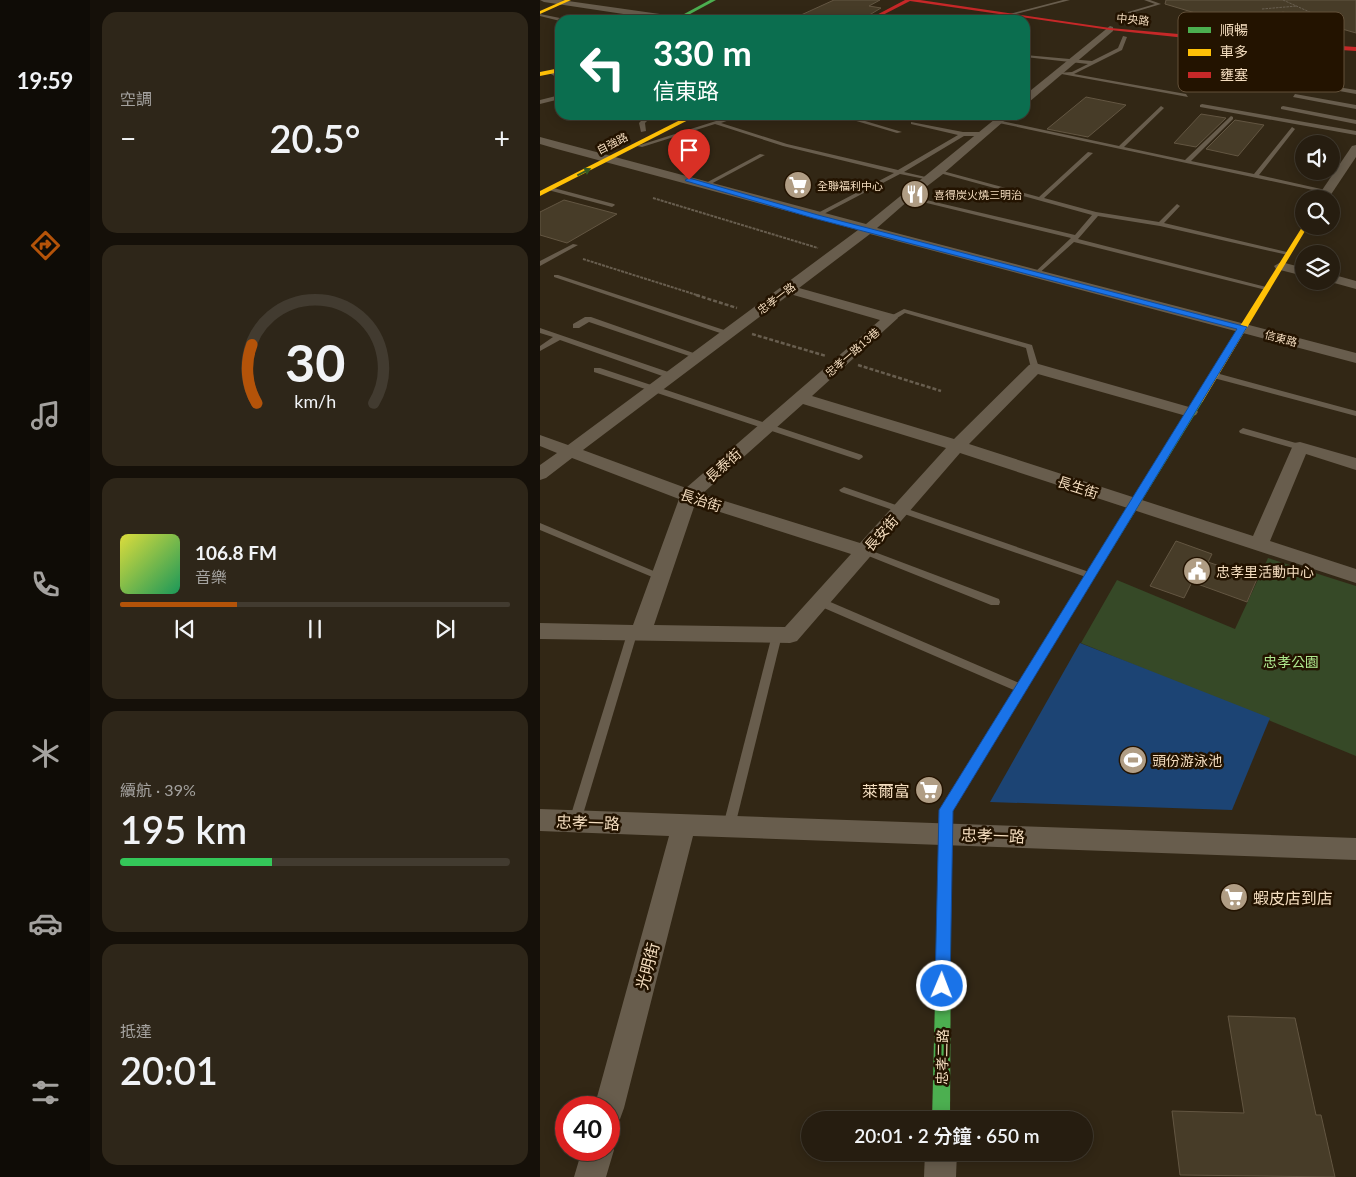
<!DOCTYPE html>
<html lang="zh-TW">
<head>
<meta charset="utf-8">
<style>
	body { margin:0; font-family:Lato,"Noto Sans TC",sans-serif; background:#2e2619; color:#f1f3f6; height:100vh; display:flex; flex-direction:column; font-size:19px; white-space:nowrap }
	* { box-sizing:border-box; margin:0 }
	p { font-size:16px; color:#a4a29f }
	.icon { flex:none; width:28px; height:28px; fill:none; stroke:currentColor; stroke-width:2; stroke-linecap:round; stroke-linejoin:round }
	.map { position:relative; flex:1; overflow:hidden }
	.details { display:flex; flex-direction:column; gap:12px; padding:12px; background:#151009; width:450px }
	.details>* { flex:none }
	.guide { position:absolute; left:15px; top:15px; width:475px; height:105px; border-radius:15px; box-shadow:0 2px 12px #0003,0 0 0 1px #423b30; background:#0b6e4f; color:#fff; overflow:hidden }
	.tools { position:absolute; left:755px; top:135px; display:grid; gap:10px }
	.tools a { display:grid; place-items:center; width:45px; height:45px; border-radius:50%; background:#261d10; box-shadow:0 2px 12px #0003,0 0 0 1px #423b30; font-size:25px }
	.speed { position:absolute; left:15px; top:1096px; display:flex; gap:10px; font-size:25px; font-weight:700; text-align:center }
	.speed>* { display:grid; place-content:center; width:65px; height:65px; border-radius:50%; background:#261d10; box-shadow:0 2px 12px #0003,0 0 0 1px #423b30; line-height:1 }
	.speed .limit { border:8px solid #d22; background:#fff; color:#111 }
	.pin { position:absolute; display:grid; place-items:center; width:42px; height:42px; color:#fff; margin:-51px -21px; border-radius:50% 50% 50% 0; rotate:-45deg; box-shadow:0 0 5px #0007 }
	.pin .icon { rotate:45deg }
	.me { position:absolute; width:55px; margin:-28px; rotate:1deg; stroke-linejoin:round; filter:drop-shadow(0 0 4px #0008) }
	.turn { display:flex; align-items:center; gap:18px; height:105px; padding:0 15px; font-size:22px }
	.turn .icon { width:65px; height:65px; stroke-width:2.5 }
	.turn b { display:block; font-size:35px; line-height:42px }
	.big { font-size:38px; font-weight:600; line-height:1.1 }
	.details .widget { flex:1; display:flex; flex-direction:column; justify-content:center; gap:8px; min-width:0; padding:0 18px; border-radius:15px; background:#2e2619 }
	.details .dial { align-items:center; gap:0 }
	.dial svg { height:130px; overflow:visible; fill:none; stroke:#423b30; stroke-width:7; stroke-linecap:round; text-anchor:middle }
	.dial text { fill:#f1f3f6; stroke:none }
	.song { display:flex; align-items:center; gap:15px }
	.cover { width:60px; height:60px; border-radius:8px; background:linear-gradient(135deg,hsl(60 70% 55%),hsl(150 70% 35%)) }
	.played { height:5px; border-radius:2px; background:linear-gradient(90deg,#b45309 30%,#423b30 30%) }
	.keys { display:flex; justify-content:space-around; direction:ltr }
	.heat { display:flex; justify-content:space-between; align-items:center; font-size:28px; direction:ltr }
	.charge { height:8px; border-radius:4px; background:linear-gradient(90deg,#34c759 39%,#423b30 0) }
	.trip { position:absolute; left:261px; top:1111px; width:292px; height:50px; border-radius:25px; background:#261d10; box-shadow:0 2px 12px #0003,0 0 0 1px #423b30; font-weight:600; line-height:50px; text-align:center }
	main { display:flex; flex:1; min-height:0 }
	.tabs { display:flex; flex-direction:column; width:90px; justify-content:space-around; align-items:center; background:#0f0c06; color:#a4a29f }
	.tabs .icon { width:35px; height:35px }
	.tabs .active { color:#b45309 }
	.tabs b { font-size:22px; color:#f1f3f6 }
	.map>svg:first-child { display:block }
	.green { fill:#364927 }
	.water { fill:#1c4474 }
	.building { fill:#473c28; stroke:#635642 }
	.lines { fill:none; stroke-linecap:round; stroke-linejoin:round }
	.path-far2 { stroke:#685e4f; stroke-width:1; stroke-dasharray:2.5 1; stroke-linecap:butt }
	.path-far1 { stroke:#685e4f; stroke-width:2; stroke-dasharray:3 1; stroke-linecap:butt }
	.path { stroke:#685e4f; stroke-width:2.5; stroke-dasharray:4 2; stroke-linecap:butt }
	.lane { fill:#685d4d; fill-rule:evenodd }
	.street { fill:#685d4d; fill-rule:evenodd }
	.fast { fill:#4caf50; fill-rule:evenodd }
	.slow { fill:#ffc107; fill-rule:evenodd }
	.jam { fill:#c62828; fill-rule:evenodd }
	.oneway { fill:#355924 }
	.route { fill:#1a73e8; stroke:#114b97 }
	.labels { text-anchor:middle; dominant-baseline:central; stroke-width:5; stroke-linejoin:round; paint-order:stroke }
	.far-street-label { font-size:11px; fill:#f4ddbf; stroke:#231300 }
	.far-poi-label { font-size:11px; fill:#f4ddbf; stroke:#231300; text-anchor:start }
	.street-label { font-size:14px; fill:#f4ddbf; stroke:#231300 }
	.poi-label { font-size:14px; fill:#f4ddbf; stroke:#231300; text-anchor:start }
	.park-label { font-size:14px; fill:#aee88d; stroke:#231300 }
	.near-poi-label { font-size:16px; fill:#f4ddbf; stroke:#231300; text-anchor:end }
	.near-street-label { font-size:16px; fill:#f4ddbf; stroke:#231300 }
	.key { fill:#231300; stroke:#625039; stroke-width:1 }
	.key-label { font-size:14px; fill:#f4ddbf }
</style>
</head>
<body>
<main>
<nav class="tabs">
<b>19:59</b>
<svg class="icon active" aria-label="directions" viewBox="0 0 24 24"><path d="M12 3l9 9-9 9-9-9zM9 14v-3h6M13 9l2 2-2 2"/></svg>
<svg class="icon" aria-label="music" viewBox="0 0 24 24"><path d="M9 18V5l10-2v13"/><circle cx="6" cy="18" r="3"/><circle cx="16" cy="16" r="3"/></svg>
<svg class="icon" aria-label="phone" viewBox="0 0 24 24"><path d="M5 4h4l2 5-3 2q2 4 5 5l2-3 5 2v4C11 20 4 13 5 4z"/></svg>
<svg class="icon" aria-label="climate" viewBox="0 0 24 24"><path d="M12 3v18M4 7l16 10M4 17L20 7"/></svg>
<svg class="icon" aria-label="car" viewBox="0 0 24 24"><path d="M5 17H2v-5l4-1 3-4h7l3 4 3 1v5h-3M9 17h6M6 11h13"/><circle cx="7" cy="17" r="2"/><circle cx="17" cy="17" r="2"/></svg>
<svg class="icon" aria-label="filters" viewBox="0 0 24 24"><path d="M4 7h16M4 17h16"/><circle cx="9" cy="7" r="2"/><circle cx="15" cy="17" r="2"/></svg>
</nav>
<section class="details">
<div class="widget"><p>空調</p>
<div class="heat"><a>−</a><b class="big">20.5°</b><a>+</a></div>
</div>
<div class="widget dial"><svg viewBox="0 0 100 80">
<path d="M14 69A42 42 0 1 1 86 69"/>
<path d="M14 69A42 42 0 0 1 11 33" stroke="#b45309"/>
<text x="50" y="56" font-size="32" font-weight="700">30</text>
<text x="50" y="72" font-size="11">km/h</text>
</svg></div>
<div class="widget">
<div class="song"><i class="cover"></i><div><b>106.8 FM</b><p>音樂</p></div></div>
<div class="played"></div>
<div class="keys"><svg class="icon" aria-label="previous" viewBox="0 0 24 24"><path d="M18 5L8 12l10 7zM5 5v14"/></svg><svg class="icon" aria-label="pause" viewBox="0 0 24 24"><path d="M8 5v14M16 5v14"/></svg><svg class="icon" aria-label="next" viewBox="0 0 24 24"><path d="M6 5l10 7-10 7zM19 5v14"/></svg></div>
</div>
<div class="widget"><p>續航 · 39%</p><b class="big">195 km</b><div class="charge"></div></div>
<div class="widget"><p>抵達</p><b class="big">20:01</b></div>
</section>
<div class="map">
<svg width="816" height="1177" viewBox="0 0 816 1177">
	<rect width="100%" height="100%" fill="#322715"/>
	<path class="green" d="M728 558 816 586V756L541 643 577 580 695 629Z"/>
	<path class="water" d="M540 643 730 718 692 810 450 802Z"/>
	<g class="building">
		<path d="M294 0H340L329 6 341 8 321 20H250Z"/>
		<path d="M626 0H816V33L743 12 699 26 625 4Z"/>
		<path d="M546 97 586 105 548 137 507 129Z"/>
		<path d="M661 114 686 118 656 147 634 143Z"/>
		<path d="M695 120 724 125 698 156 666 149Z"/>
		<path d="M24 200 77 214 27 243 0 235V212Z"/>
		<path d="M636 541 672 554 668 562 717 579 707 602 652 582 644 598 610 586Z"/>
		<path d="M688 1016 755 1018 776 1115H781L795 1177 640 1175 632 1111 704 1113Z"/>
	</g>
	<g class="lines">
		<g class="path-far2">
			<path d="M743 0 774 14"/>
			<path d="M722 9 757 6"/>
		</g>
		<g class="path-far1">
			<path d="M113 198 278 248"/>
			<path d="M43 259 160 296"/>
		</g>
		<g class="path">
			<path d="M156 295 197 308"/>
			<path d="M212 334 286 356"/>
			<path d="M318 365 401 391"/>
		</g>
		<g class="lane">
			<path d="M523 0H530L468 16 466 15Z"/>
			<path d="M604 0H610L621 4 588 14V12L615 4Z"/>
			<path d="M0 14 25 19V20L20 21 0 16Z"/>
			<path d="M436 14 438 16 412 20V19Z"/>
			<path d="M583 36 587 37 582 50 534 74 646 94 648 97 516 73 532 72 548 64 485 57V55L552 61 578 48Z"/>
			<path d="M692 70 816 90V94L694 72Z"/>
			<path d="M11 71 20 76V79L9 73Z"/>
			<path d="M755 94 816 105V109L753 97Z"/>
			<path d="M20 95V99L0 104V100Z"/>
			<path d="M662 104 816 131V135L660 107V105Z"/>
			<path d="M621 106 624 108 623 109 584 147 645 160 691 116 693 117V119L651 161 714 174 752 127 755 129 719 175 790 191 787 193 454 122 457 120 579 146Z"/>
			<path d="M743 106 816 120V124L741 109V107Z"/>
			<path d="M107 115H113L105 123 106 131 101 132 99 123Z"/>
			<path d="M195 115H203L181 123 247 144 358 170 418 135 371 124V122L423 132H443L446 134 443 136H424L364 172 390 178V180L360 174 276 218 274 217V215L354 173 243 146 175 124 102 147 97 146Z"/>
			<path d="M296 115H305L362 132 357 133Z"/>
			<path d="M548 152 553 153 504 198 556 212 619 222 637 204 640 206 624 223 751 253 748 255 620 226 558 216 538 239 730 288 726 290 534 242 496 276 493 274 494 273 531 238 362 197 365 195 535 235 552 215 396 172 399 170 499 197Z"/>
			<path d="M220 154 225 155 169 185 164 184Z"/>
			<path d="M10 187 74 204 75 205 72 207 8 190 7 189Z"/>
			<path d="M33 244 38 245 0 266V261Z"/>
			<path d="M14 275H18L193 333 189 335H186L14 277Z"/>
			<path d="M364 309 492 345 499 368 495 370 491 368 486 348 365 313 354 320 347 318Z"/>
			<path d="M45 317H51L162 356 158 358H155L49 322 39 328H33V324Z"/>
			<path d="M0 328 134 374 135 376 134 378H128L20 340 0 351V346L13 337 0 333Z"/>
			<path d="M54 368H60L322 455 323 457 319 460 316 459 54 372Z"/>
			<path d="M670 373H676L816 411V416L670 377Z"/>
			<path d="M703 428 763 445 764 447 760 450 700 433 699 431Z"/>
			<path d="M304 487 552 573 554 575 549 579 546 577 301 492 299 490Z"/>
			<path d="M0 523 123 575 125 577 120 581 117 579 0 530Z"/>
			<path d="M324 548 459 599 460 602 459 605H451L321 553 319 551 321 549Z"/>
			<path d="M281 598 484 685 485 688 484 691 480 692 476 691 277 605 276 602 277 599Z"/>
			<path d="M92 630 96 631 97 634 41 821 39 825 35 826 31 825 29 821 87 634 88 631Z"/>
			<path d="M237 631 241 632 242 635 195 826 193 830 189 831 185 830 183 826 232 635 233 632Z"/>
		</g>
		<g class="street">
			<path d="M0 0H21L141 17 145 20H123L4 2Z"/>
			<path d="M570 26 573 27V31L489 102 485 103V95Z"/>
			<path d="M460 115H471L403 174 369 200 337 228 816 353V363L330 234 259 288 356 315 358 318 272 396 414 439 489 365 495 363 656 409 658 412 656 415 650 417 498 374 429 444 713 536 754 443 760 442 816 458V470L766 454 730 541 816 569V583L420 453 257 641 250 643 0 639V623L93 625 139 499 32 458 6 478 0 480V465L17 453 0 446V435L28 445 318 230 17 149 0 144V137L326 224ZM250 294 340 320 146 488 43 450ZM263 404 406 448 320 543 162 494ZM155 504 311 554 245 627 114 625Z"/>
			<path d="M816 145V157L788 199H776L812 146Z"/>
			<path d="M741 262 764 268V276L736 269 734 266Z"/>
			<path d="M791 274 816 281V289L787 281H791Z"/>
			<path d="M0 809 816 838V860L153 836 84 1108 80 1119 69 1123V1108H54L129 836 0 831Z"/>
			<path d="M69 1139 74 1150 66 1177H34L42 1150H69Z"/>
			<path d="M385 1152H417L416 1177H384Z"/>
		</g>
		<g class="fast">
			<path d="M170 0H176L139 20H133Z"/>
			<path d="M658 398 663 401 509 652H501L499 649 501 646 653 401Z"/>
			<path d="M404 912 409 914 411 919 410 1120H392L397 919 399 914Z"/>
		</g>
		<g class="slow">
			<path d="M25 0H31L0 14V11Z"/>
			<path d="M20 68V72L0 76V72Z"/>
			<path d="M150 115H158L0 196V191Z"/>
			<path d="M764 224V226H768L663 401 661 403H655L653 401Z"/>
		</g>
		<g class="jam">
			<path d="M365 0H380L570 28 684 38 816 47V51L684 42 570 30 370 1 333 20H327Z"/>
			<path d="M505 644 509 646 511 649 509 652 413 811 411 919 409 924 404 926 399 924 397 919 399 810 501 646Z"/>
		</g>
	</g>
	<defs><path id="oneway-solid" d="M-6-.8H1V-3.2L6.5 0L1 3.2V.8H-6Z" transform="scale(1.25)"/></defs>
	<use class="oneway" href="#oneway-solid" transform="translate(44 172) rotate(-27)"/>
	<path class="route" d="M149 178 278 215 707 327 413 811 410 986 408 992 402 994 397 992 395 986 399 810 697 329 273 218 146 181 145 180Z"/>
	<defs>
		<g id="supermarket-disc" transform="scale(1.4375)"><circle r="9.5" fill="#b09d84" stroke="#231300"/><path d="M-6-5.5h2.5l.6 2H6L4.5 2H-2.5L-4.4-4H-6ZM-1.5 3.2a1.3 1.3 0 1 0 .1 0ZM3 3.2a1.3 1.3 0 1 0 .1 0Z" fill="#fff"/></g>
		<g id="restaurant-disc" transform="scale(1.4375)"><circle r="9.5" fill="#b09d84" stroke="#231300"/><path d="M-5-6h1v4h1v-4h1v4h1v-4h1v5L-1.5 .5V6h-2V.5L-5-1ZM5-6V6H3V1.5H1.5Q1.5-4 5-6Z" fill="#fff"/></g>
		<g id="civic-disc" transform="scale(1.4375)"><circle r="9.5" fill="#b09d84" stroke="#231300"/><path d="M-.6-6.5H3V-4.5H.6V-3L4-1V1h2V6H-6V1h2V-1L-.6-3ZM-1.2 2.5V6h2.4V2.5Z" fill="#fff"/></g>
		<g id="stadium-disc" transform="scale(1.4375)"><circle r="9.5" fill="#b09d84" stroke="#231300"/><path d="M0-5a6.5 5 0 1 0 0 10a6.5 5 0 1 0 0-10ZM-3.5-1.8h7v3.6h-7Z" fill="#fff"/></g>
	</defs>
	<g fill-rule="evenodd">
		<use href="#supermarket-disc" x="258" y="185"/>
		<use href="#restaurant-disc" x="375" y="194"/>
		<use href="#civic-disc" x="657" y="571"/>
		<use href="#stadium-disc" x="593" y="760"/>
		<use href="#supermarket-disc" x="389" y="790"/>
		<use href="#supermarket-disc" x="694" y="897"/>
	</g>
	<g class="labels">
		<g class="far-street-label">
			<text transform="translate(593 19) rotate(6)">中央路</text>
			<text transform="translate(72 143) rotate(-27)">自強路</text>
			<text transform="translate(236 298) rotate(-37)">忠孝一路</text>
			<text transform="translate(741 338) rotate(15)">信東路</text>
			<text transform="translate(312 352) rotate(-41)">忠孝一路13巷</text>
		</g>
		<g class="far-poi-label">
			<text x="277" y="185">全聯福利中心</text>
			<text x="394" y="194">喜得炭火燒三明治</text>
		</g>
		<g class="street-label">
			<text transform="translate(183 465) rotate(-42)">長泰街</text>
			<text transform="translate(538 487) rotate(18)">長生街</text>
			<text transform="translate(161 500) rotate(18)">長治街</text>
			<text transform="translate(341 533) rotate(-48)">長安街</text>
			<text transform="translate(402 1057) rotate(-89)">忠孝二路</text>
		</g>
		<g class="poi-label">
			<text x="676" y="571">忠孝里活動中心</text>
			<text x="612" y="760">頭份游泳池</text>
		</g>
		<g class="park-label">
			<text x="751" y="661">忠孝公園</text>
		</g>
		<g class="near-poi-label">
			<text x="370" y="790">萊爾富</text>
			<text x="713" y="897" text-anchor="start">蝦皮店到店</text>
		</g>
		<g class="near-street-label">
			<text transform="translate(48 822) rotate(2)">忠孝一路</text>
			<text transform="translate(453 835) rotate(2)">忠孝一路</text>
			<text transform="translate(107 966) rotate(-75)">光明街</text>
		</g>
	</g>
	<rect x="638" y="12" width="166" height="80" rx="8" class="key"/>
	<rect x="648" y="27" width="23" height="6" fill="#4caf50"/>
	<rect x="648" y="49" width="23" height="7" fill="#ffc107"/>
	<rect x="648" y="72" width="23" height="6" fill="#c62828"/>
	<g class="key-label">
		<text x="680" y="35">順暢</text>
		<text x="680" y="57">車多</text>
		<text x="680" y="80">壅塞</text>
	</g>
</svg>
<div class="tools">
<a><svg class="icon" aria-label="sound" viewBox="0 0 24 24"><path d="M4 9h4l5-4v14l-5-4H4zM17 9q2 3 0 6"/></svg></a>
<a><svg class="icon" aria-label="search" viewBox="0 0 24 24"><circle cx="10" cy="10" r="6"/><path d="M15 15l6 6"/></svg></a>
<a><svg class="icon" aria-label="layers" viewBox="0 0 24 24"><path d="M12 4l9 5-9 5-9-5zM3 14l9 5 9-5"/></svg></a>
</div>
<div class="speed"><div class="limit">40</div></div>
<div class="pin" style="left:149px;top:180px;background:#d93025"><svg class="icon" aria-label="arrive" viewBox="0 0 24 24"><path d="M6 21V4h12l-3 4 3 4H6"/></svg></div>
<svg class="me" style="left:402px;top:986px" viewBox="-20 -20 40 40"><circle r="17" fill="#1a73e8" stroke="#fff" stroke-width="3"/><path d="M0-11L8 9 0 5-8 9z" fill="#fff"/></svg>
<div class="trip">20:01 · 2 分鐘 · 650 m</div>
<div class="guide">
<div class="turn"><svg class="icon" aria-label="left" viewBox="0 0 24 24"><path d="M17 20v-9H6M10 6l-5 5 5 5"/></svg><div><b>330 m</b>信東路</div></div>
</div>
</div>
</main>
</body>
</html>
